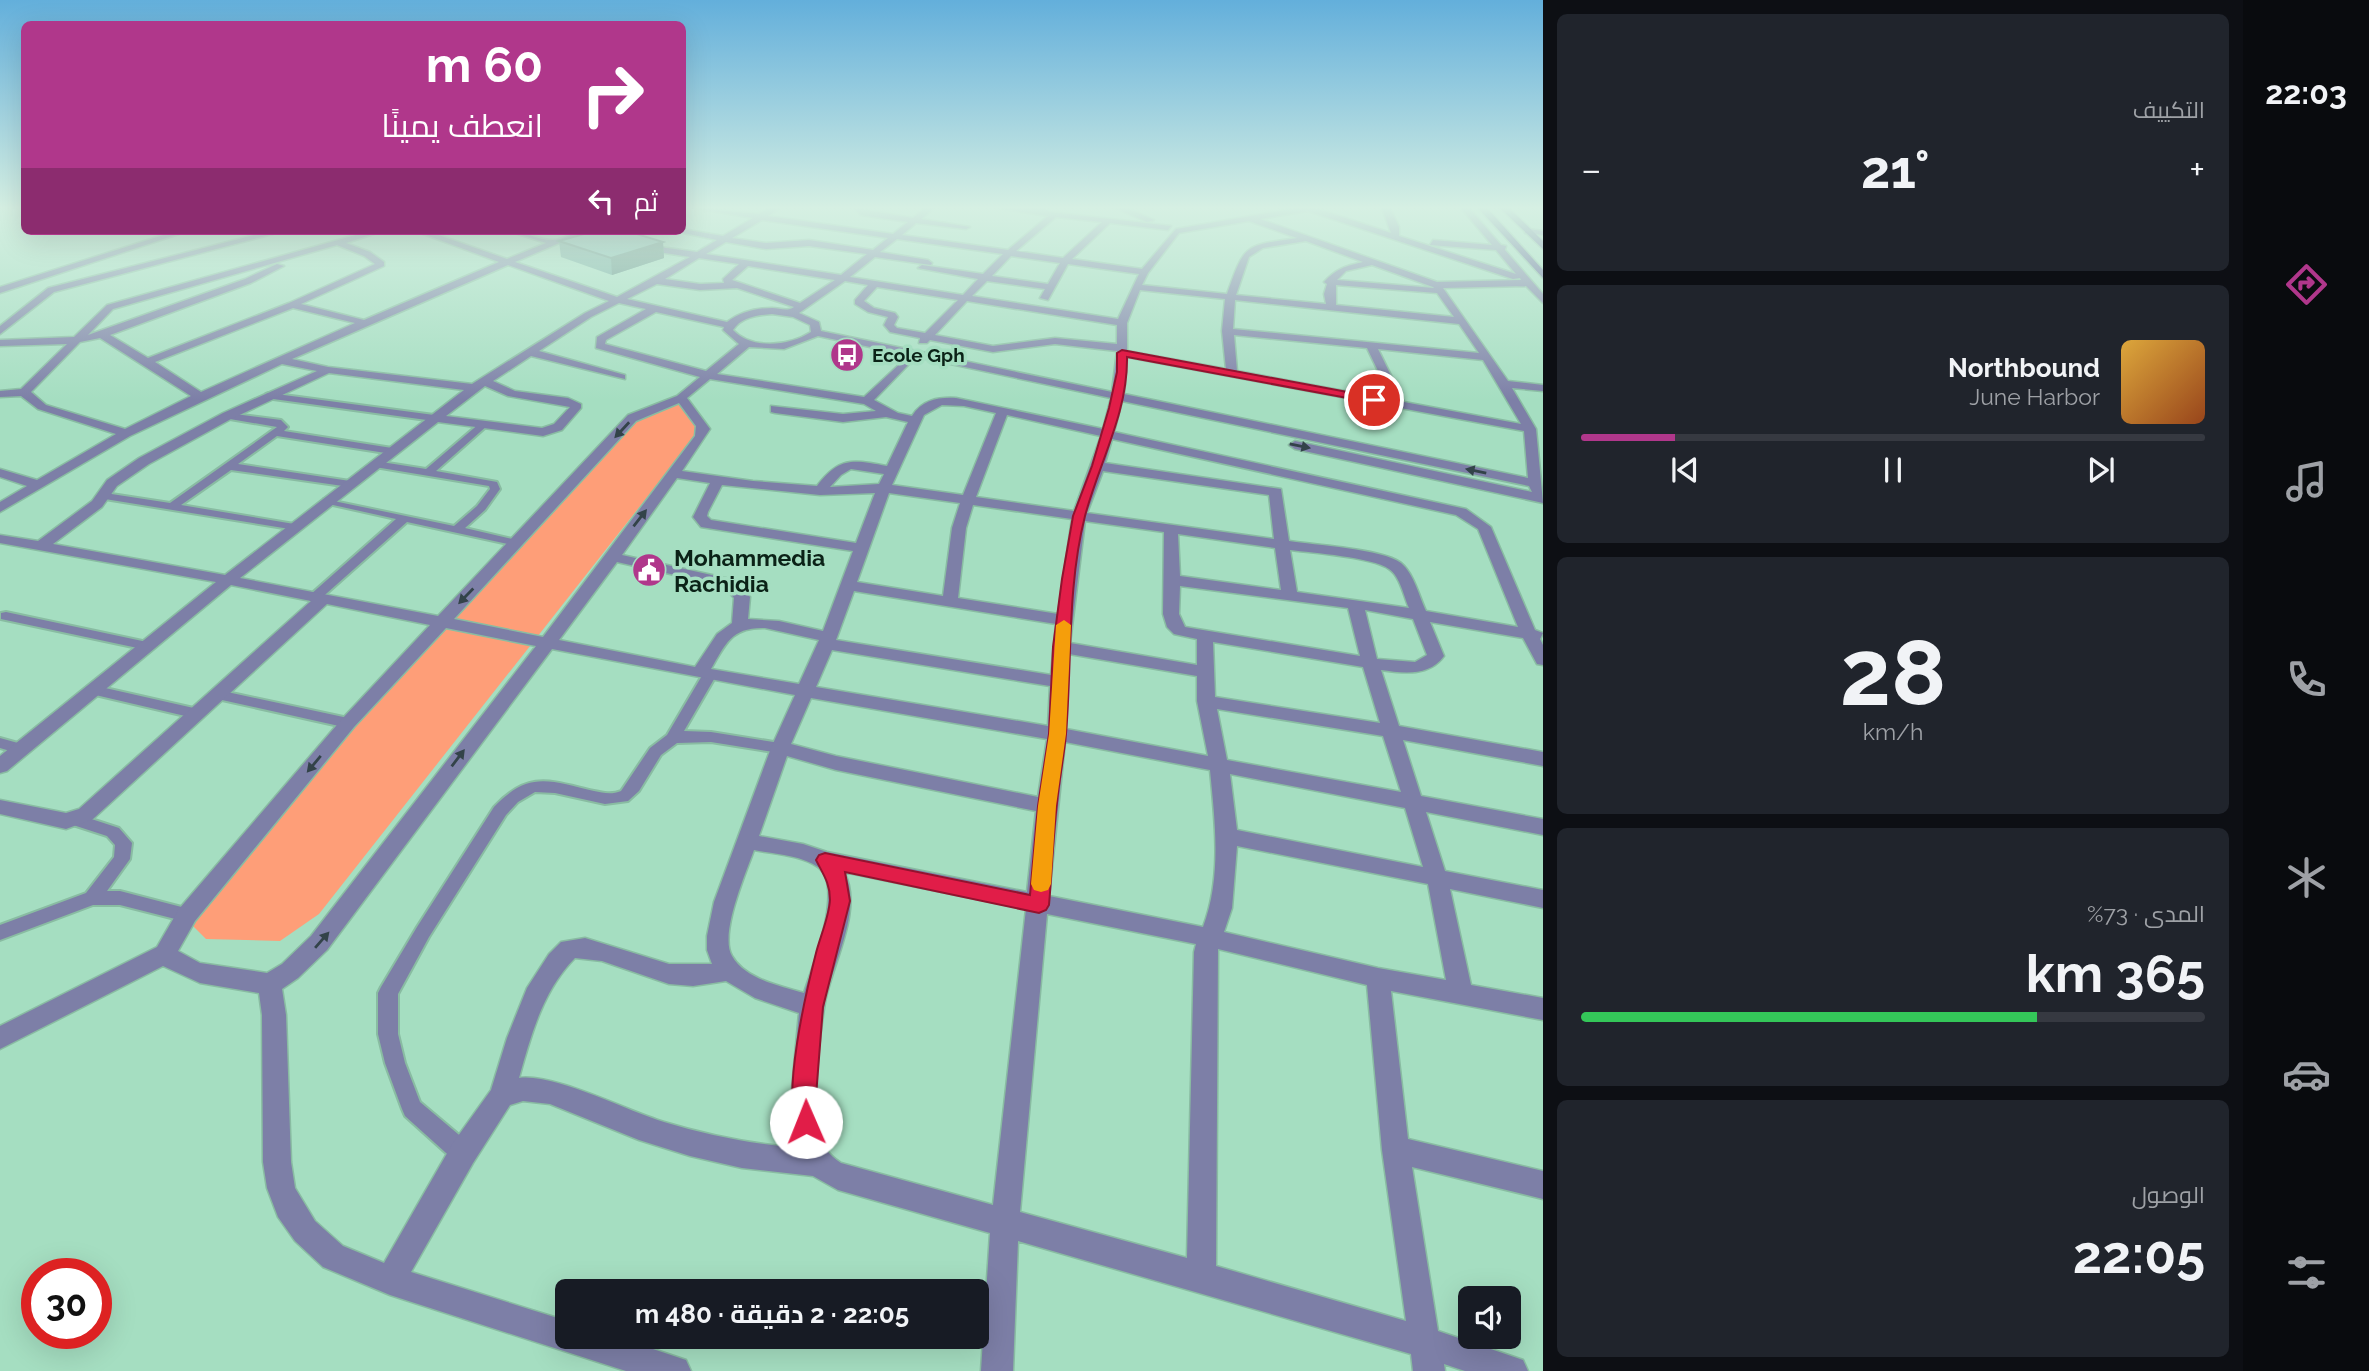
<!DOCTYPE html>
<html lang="ar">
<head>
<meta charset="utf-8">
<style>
	body { margin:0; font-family:Raleway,Cairo,sans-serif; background:#20242c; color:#f1f3f6; direction:rtl; height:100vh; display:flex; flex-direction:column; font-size:26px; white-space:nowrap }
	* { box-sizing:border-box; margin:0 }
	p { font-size:23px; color:#9ea1a6 }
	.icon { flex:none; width:38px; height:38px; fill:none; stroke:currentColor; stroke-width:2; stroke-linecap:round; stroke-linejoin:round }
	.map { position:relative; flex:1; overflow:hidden; direction:ltr }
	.panel { display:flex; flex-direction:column; gap:14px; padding:14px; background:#0d0f14; width:700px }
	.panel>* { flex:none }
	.hud { position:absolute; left:21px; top:21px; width:665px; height:214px; border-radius:10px; box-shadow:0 7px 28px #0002; direction:rtl; background:#b0378b; color:#fff; overflow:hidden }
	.buttons { position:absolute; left:1458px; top:1286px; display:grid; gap:14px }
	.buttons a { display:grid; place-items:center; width:63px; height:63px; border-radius:10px; background:#171b24; box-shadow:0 7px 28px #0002; font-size:35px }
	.speed { position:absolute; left:21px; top:1258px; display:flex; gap:14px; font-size:35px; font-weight:700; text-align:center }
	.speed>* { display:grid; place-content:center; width:91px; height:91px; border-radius:50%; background:#171b24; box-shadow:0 7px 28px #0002; line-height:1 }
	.speed .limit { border:10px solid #d22; background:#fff; color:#111 }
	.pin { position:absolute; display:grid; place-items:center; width:60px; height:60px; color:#fff; margin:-30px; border:4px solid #fff; border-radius:50%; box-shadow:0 2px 7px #0007 }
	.me { position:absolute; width:77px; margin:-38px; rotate:359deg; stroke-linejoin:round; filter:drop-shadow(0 0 5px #0008) }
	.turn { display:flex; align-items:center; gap:24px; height:147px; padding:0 28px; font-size:32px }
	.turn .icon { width:91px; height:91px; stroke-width:2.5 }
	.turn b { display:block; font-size:49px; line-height:60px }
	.then { display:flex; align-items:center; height:66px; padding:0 28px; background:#0003; gap:14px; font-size:26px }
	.big { font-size:52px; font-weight:700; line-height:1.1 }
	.panel .widget { flex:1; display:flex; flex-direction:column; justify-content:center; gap:10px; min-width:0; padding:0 24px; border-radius:10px; background:#20242c }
	.panel .dial { align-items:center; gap:0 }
	.dial b { font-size:91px; line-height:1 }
	.song { display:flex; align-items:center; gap:21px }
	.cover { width:84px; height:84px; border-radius:10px; background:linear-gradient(135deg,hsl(40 70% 55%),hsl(20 70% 35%)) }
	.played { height:7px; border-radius:4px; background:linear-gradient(90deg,#b0378b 15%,#363941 15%) }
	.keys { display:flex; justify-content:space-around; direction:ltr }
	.heat { display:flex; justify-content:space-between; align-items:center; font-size:38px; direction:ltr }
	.charge { height:10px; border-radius:5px; background:linear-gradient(90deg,#34c759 73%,#363941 0) }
	.trip { position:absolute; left:555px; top:1279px; width:434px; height:70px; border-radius:10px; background:#171b24; box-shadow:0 7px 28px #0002; font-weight:700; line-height:70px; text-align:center; direction:rtl }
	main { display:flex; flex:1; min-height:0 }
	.tabs { display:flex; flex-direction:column; width:126px; justify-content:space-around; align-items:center; background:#090b0e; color:#9ea1a6 }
	.tabs .icon { width:49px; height:49px }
	.tabs .on { color:#b0378b }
	.tabs b { font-size:32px; color:#f1f3f6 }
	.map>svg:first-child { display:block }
	.green { fill:#fe9e78 }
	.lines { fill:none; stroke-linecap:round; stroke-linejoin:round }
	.service-casing { stroke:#89bca2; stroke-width:4 }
	.minor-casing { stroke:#89bca2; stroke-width:3 }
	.secondary-casing { stroke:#89bca2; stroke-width:3 }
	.service { fill:#7d7fa7; fill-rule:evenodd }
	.minor { fill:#7d7fa7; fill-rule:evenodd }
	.secondary { fill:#585891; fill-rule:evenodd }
	.wall { fill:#67a297 }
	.shaded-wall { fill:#54847b }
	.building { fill:#78bcb0; stroke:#54847b; stroke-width:2 }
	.oneway { fill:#334349 }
	.route { fill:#e11d48; stroke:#92132f; stroke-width:2 }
	.slow { fill:#f59e0b }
	.labels { text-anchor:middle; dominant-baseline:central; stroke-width:7; stroke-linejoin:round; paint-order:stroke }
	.far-poi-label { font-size:19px; font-weight:bold; fill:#0b2217; stroke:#a5dec1; text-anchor:start }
	.poi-label { font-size:23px; font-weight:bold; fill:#0b2217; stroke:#a5dec1; text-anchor:start }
</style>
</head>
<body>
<main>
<nav class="tabs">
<b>22:03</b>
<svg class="icon on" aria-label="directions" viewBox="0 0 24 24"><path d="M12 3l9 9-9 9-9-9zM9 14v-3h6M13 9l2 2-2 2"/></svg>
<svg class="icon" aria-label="music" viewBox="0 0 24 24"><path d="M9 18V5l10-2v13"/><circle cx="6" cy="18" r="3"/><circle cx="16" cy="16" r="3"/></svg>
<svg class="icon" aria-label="phone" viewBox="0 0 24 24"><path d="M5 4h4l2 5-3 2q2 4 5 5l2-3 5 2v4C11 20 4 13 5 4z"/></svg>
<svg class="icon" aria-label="climate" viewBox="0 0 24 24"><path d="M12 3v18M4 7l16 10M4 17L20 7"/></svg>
<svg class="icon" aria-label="car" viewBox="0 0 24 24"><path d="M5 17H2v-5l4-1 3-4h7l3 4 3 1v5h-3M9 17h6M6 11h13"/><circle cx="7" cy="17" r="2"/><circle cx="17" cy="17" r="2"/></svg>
<svg class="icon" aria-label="filters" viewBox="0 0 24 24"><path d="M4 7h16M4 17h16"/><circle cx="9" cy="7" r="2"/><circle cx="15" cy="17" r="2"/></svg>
</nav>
<section class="panel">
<div class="widget"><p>التكييف</p>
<div class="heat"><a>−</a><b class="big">21°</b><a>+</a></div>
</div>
<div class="widget">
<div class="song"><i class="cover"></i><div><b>Northbound</b><p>June Harbor</p></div></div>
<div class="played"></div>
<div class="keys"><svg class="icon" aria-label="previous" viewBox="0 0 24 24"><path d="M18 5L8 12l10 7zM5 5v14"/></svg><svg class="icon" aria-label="pause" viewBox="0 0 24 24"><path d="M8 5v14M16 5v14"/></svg><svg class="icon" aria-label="next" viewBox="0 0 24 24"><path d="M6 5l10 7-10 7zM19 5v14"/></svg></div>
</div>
<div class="widget dial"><b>28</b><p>km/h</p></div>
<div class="widget"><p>المدى · 73%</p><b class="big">365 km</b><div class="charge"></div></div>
<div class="widget"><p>الوصول</p><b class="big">22:05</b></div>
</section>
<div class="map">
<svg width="1543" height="1371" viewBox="0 0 1543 1371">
	<rect width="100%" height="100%" fill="#a5dec1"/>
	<path class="green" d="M675 399 700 430 319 914 280 941 206 939 185 918 353 724 632 413Z"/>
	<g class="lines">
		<g class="service-casing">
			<g id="service">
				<path d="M269 393 434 415 439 418 434 421 266 398V394Z"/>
				<path d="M227 413 281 420 288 427 284 431 392 448 397 451 392 454 277 436 238 464 350 481 355 484 350 487 231 470 181 505 300 525 302 527 296 530 105 499 100 496 105 493 170 503 277 427 224 418V414Z"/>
				<path d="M480 423 488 425 436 471 497 482 500 489 485 510 465 528 521 541V545L517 546 407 522 318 601H310L308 598 310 595 396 519 324 503V499L454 526 477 506 490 489 489 486 375 467 370 464 375 461 426 469Z"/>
				<path d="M6 612 147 642 154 646 147 650 1 619V613Z"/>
				<path d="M710 670 717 674 684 731 711 732 780 743 785 744 788 748 785 752 780 753 711 742 677 743 661 755 639 791 628 801 605 804 555 793 535 792 518 802 506 815 429 937 398 994V1034L405 1063 420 1102 471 1145 474 1153 471 1161 463 1164 455 1161 405 1116 402 1109 385 1063 378 1034V993L381 987 417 927 494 807C529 770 550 781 594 791 603 793 612 795 621 791L650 748 667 735 703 674Z"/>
				<path d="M92 685 198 709 205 714 198 719 87 693 85 690Z"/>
				<path d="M218 690 348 718 355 723 348 728 213 698 211 695Z"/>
				<path d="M0 738 25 745 28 749 25 753 20 754 0 748Z"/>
				<path d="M73 813 119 828 132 843 130 859 107 891H120L193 910 196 915 193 920 187 922 120 905H93L0 940V925L86 893 114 857 115 845 107 836 67 823 65 819 67 815Z"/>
			</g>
		</g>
		<g class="minor-casing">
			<g id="minor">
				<path d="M694 208 759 214 769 208H779L768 216 893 234 908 222 861 215 854 208 913 218 925 208H934L921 219 970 227 966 229 916 223 902 235 1008 250 1048 216 997 208H1044L1050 212 1171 226 1168 230 1110 223 1072 259 1142 269 1176 229 1297 208H1315L1391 233 1382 208H1390L1399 227V236L1516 274 1496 250 1430 245 1433 240 1492 245 1461 208H1469L1501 245 1506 246 1505 250 1543 294V303L1526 286 1443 288 1508 381 1543 385V391L1512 388 1536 429 1543 503 1295 449 1289 445 1295 441 1532 492 1529 486 1122 401 1114 432 1466 509 1491 527 1535 630 1543 633 1540 639 1543 645V665L1537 664 1523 638 1430 622 1444 656C1429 677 1403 673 1381 670L1399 726 1543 752V766L1403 740 1421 796 1543 819V835L1426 812 1445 871 1543 890V908L1450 889 1471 985 1543 998V1020L1391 991 1408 1139 1543 1171V1199L1412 1167 1438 1331 1523 1360 1528 1371H1465L1444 1364 1445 1371H1413L1411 1354 1018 1241 1013 1371H981L990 1233 838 1190 813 1176 742 1168 690 1156 639 1140 550 1104 523 1101 510 1105 473 1163 411 1272 567 1321V1337H617L686 1360 691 1371H626L390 1295 323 1267 295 1241 278 1217 267 1188 263 1162 262 1015 259 993 200 983 163 966 0 1049V1026L157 947 179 909 342 719 430 625 327 604 93 819 66 829 0 814V800L66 813 79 809 311 601 231 585 7 771 0 773V756L216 582 0 543V535L38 541 92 501 107 480 139 458 223 413 317 371 282 364 130 436 0 512V502L27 486 0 477V469L37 480 116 434 38 409 21 396 0 397V391L21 389 67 344 0 346V340L74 337 107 305 370 231H383L346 243 370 252 384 262V266L301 304 364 320 499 262 415 231H427L507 259 546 243 508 231C523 231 541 241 554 240 565 239 574 231 587 231L515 262 617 297 690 257 640 249 637 244 697 252 717 240 674 231 682 229 723 236 753 218ZM1308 211 1513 279 1520 278 1521 280 1437 282 1260 219ZM1056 217 1102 222 1063 258 1016 251ZM762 220 888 238 873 250 809 240 766 243 732 238ZM1249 221 1297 238C1244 246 1245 243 1227 294L1142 285 1148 273 1179 233ZM897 239 1003 254 983 274 922 265 918 268 978 279 963 295 850 277 875 257 931 265 932 263 928 260 880 252ZM1306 241 1363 262C1345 266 1336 269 1324 282L1327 284 1324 294 1326 304 1236 295 1249 257 1263 248ZM726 242 766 249 809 246 867 254 841 275 706 254ZM337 245 364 256 375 264 289 303 148 358 110 335 251 283 284 266 277 264 245 279 88 335 113 309ZM1011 256 1060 263 1048 284 992 276ZM699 258 739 264 723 279 724 283 700 284 665 279ZM1068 264 1139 274 1118 319 972 296 987 281 1045 289 1040 298 1048 300ZM508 265 609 301 585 313 472 384 328 367 292 359ZM1372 265 1433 287 1434 288 1337 280 1346 271ZM748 266 835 280 800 303 732 280ZM845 281 868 285 855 300V304L868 312 888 317 884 325 890 332 920 338 919 343H927L930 340 993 352 1055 344 1117 351 1112 392 821 331 819 322 799 313ZM657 284 700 290 737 288 794 307C787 312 780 308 772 308 756 308 740 312 727 322L627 299ZM1336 285 1437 293 1454 317 1336 305ZM877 287 958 300 925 333 897 328 894 325 898 317 895 313 874 308 864 301ZM1140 290 1225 299 1222 331 1226 369 1127 351V323ZM1235 300 1459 324 1479 353 1233 329ZM967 301 1117 325V344L1055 338 993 346 935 335ZM619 303 646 309 597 337 596 348 700 377 677 396 628 415 438 616 240 578 438 422 543 436 562 430 581 408V404L568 398 515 391 493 381 531 356 625 379V375L539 351 591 317ZM293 308 355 323 201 392 155 362ZM656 312 724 327 723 330 739 344 706 371 605 344 606 340ZM772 314 793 317 810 325 811 332C789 346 752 350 733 330 741 317 757 315 772 314ZM1234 335 1367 348 1392 400 1237 371ZM818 336 1111 398 1103 429 956 398C938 397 922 400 912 416L898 413 874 400 909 364V360L905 359 864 397 717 374 749 347 784 349ZM100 338 191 396 125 429 46 405 31 392 80 342ZM1378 349 1483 360 1521 424 1404 402ZM1127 357 1524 431 1528 478 1124 394ZM329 373 464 390 225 575 53 544 102 507 117 486 149 464 231 419ZM710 379 864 404 876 411 843 414 771 406V412L775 413 843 422 886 417 908 422 887 466C853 460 840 456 817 486L753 481 682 471 710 429 687 398ZM485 386 508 396 570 407 554 424 542 428 446 416ZM679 403 696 426 695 436 543 637 454 619 636 421ZM942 405 964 406 996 413 963 495 892 485 924 415ZM1007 415 1101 436 1074 511 976 497ZM1112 439 1456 515 1478 529 1518 627 1426 611C1419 596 1414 574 1401 563 1383 549 1314 545 1289 541L1281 489 1105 463ZM851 469 884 474 879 484 830 487 841 475ZM1103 471 1269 495 1274 539 1087 513ZM677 478 710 483 693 517 701 527 853 551 823 631 779 621 748 619 750 597 734 580 622 555ZM722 485 820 495 875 493 856 543 711 520 707 516 708 512ZM889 493 960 503 952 528 943 596 857 582ZM973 505 1072 519 1058 614 958 598 966 528ZM1085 521 1164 532 1163 614 1167 627 1174 634 1197 639V665L1070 643ZM1178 534 1275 548 1281 590 1180 576ZM1290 550C1313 553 1372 557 1389 569 1400 576 1404 597 1409 608L1297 592ZM617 562 724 586 734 598 732 623 717 634 695 667 559 640ZM1180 586 1348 608 1360 656 1185 627 1179 614ZM854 591 1056 624 1051 675 836 640ZM1365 610 1413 619 1427 655 1415 662 1377 659ZM446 628 536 646 311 936 282 964 267 973 200 963 178 951 195 921 354 727ZM765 628 819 640 799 684 711 669C726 643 732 627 765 628ZM1213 642 1363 667 1380 723 1215 697ZM552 649 795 695 771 748 714 902 707 936V950L712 964H669L585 938 561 942 549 954 527 988 507 1038 491 1090 453 1143 384 1263 343 1246 315 1221 295 1188 291 1162 286 1015 282 989 298 978 327 950ZM832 650 1050 686 1048 726 816 687ZM1069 654 1197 676V701L1208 756 1066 729ZM811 698 1047 739 1038 797 836 756 791 744ZM1217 709 1383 736 1401 792 1227 760ZM1065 742 1210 770C1215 822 1222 877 1203 927L1049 896ZM787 756 836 770 1036 811 1027 892 827 852 803 844 759 836ZM1230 774 1405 808 1423 867 1237 830ZM1237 846 1428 884 1446 980 1378 968 1224 932 1232 908ZM754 850C774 854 801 855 818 867 845 887 812 967 804 993 780 986 745 979 732 956 719 934 746 873 754 850ZM844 872 1026 909 993 1205 841 1163C835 1159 830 1155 826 1149 808 1122 820 1033 825 1002 832 964 864 909 844 872ZM1047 914 1196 944 1194 952 1187 1258 1020 1212ZM1218 949 1367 985 1382 1150 1406 1321 1216 1266ZM575 958 602 961 669 984 693 986 726 981 755 998 799 1013 791 1100 798 1148C752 1144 707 1135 664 1122 627 1111 554 1073 519 1078 531 1035 543 990 575 958Z"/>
				<path d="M1115 208H1127L1154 220 1147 222Z"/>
				<path d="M1528 229 1543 231V235L1525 233Z"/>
				<path d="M176 231H188L0 293V287Z"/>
				<path d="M270 231H284L54 292 0 334V326L48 288Z"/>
			</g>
		</g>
		<g class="secondary-casing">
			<g id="secondary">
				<path d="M1478 208H1487L1543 270V278Z"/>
				<path d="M1500 208H1509L1543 241V249Z"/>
			</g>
		</g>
		<use href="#service" class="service"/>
		<use href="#minor" class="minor"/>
		<use href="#secondary" class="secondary"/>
	</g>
	<path class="wall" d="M559 241 663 242 664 258 612 275 561 257Z"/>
	<path class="shaded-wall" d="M663 242 664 258 612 275 611 258Z"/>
	<path class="building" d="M595 231H627L663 242 611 258 559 241Z"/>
	<defs><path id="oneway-solid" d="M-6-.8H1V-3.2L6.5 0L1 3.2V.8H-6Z" transform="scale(1.75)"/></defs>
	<g class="oneway">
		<use href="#oneway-solid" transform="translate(622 430) rotate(133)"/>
		<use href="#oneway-solid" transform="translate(1300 446) rotate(12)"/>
		<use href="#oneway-solid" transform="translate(1476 471) rotate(-168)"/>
		<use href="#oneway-solid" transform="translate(640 518) rotate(-52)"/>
		<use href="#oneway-solid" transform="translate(466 596) rotate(134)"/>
		<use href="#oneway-solid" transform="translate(458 758) rotate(-53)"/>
		<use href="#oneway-solid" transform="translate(314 764) rotate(130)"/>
		<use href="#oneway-solid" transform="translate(322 940) rotate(-49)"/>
	</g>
	<linearGradient id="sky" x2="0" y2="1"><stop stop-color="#63afdb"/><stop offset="0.52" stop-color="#d6f0e3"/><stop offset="1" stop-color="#d6f0e3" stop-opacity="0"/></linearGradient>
	<rect width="1543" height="400" fill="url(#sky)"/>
	<path class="route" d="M1122 350 1374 397 1379 400 1374 403 1127 357C1128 413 1099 463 1085 516 1067 587 1072 662 1066 734 1064 757 1059 780 1057 803 1053 837 1052 871 1049 905L1046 910 1039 913 845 872 850 901 823 1007 816 1096 818 1122 814 1130 806 1133 797 1130C782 1094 806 992 816 953 820 937 829 917 830 900 830 883 823 874 816 860L819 855 825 853 1030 895 1038 806 1049 734 1053 647 1062 579 1073 516 1092 466 1109 408 1117 372V353Z"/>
	<path class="slow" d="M1064 620 1071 625 1066 734 1056 806 1051 884 1048 890 1041 892 1034 890 1031 884 1038 806 1049 734 1056 625Z"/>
	<defs>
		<g id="bus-disc" transform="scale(1.75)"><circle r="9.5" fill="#b0378b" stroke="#a5dec1"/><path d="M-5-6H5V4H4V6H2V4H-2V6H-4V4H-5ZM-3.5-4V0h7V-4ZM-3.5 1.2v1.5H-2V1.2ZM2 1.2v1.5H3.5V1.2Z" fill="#fff"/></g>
		<g id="civic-disc" transform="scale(1.75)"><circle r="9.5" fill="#b0378b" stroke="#a5dec1"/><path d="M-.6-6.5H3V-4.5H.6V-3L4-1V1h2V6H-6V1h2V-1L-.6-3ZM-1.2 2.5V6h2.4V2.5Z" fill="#fff"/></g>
	</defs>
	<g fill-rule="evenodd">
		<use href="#bus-disc" x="847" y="355"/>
		<use href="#civic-disc" x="649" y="570"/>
	</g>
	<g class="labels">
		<g class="far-poi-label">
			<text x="872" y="355">Ecole Gph</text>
		</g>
		<g class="poi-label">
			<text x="674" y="557">Mohammedia<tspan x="674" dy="26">Rachidia</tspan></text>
		</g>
	</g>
</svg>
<div class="buttons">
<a><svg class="icon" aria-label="sound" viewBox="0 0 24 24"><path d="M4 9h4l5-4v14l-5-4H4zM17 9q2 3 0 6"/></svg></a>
</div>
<div class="speed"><div class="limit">30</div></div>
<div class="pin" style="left:1374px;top:400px;background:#d93025"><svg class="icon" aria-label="arrive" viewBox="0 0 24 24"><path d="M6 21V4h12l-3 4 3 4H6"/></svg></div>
<svg class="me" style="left:806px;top:1122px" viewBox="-20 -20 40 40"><circle r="19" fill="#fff"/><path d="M0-13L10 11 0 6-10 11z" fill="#e11d48"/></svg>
<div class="trip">22:05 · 2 دقيقة · 480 m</div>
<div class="hud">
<div class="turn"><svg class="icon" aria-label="right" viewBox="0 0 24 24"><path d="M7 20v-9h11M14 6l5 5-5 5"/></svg><div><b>60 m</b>انعطف يمينًا</div></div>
<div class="then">ثم<svg class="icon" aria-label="left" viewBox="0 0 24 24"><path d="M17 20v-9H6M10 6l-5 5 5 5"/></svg></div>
</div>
</div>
</main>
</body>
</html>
